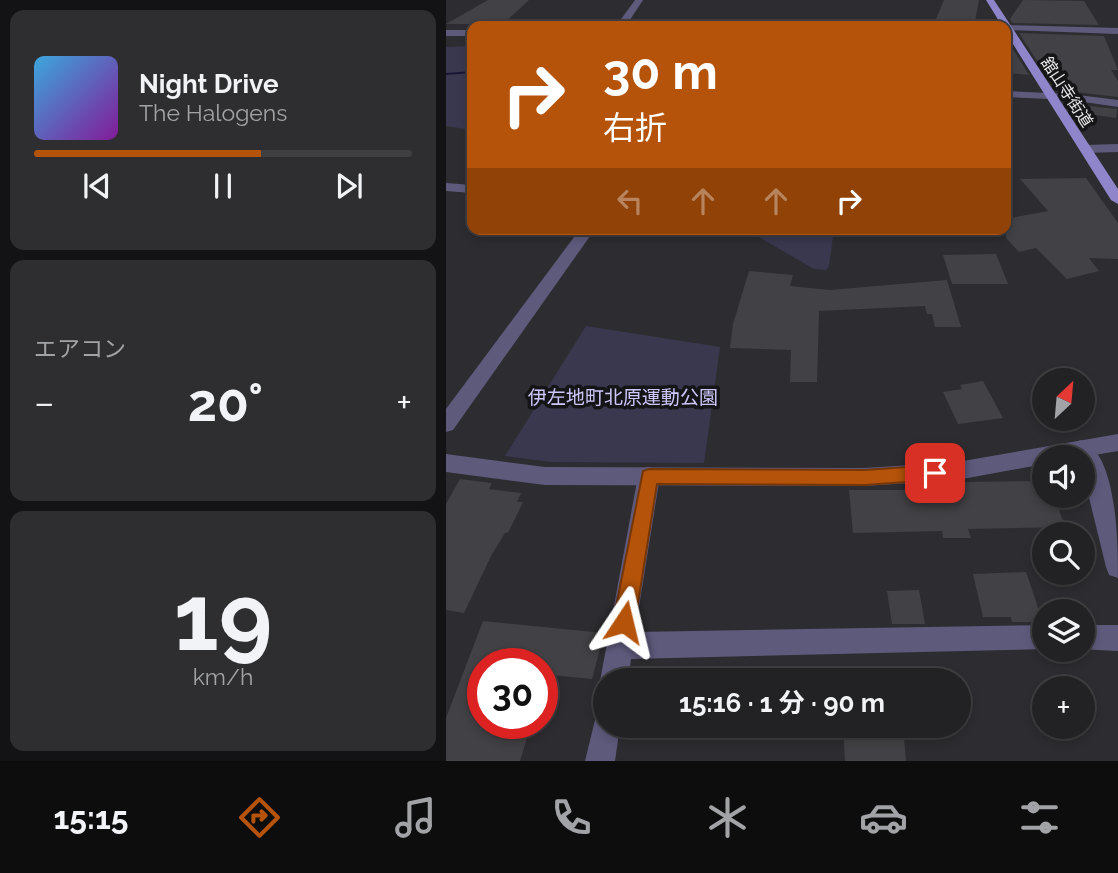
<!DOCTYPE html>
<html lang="ja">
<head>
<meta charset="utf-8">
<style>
	body { margin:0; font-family:Raleway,"Noto Sans JP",sans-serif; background:#2e2e31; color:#f1f3f6; height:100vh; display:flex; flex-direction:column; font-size:26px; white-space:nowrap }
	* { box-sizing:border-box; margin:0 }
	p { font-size:23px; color:#a2a3a6 }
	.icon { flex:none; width:38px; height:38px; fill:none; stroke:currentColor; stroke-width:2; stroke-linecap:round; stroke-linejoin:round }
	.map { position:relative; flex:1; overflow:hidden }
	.panel { display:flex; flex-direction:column; gap:10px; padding:10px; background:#131214; width:446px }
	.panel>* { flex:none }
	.guide { position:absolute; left:21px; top:21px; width:544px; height:214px; border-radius:14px; box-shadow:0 4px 10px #0003,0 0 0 2px #3f3e41; background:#b45309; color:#fff; overflow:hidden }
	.needle { width:46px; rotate:26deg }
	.fabs { position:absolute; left:586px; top:368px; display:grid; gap:14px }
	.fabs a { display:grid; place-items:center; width:63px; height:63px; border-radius:50%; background:#222124; box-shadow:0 4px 10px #0003,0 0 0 2px #3f3e41; font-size:35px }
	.speed { position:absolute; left:21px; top:648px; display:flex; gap:14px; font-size:35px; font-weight:700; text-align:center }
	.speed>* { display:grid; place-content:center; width:91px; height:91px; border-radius:50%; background:#222124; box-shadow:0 4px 10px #0003,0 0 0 2px #3f3e41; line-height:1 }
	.speed .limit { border:10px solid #d22; background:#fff; color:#111 }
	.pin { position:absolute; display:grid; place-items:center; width:60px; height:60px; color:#fff; margin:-30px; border-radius:14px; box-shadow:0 4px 10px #0006 }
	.me { position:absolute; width:77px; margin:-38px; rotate:10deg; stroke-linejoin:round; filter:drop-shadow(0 0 5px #0008) }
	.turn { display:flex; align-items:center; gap:24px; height:147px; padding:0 21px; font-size:32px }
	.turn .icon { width:91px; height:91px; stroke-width:2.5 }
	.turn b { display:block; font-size:49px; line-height:60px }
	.lanes { display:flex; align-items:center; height:66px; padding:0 21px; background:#0003; justify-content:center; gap:35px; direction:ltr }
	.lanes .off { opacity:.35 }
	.big { font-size:52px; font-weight:700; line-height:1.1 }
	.panel .widget { flex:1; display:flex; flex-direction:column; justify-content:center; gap:10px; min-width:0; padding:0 24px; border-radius:14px; background:#2e2e31 }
	.panel .dial { align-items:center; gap:0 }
	.dial b { font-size:91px; line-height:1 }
	.song { display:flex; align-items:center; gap:21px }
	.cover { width:84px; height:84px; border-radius:10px; background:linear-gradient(135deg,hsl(200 70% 55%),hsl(290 70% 35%)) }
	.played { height:7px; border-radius:4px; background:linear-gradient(90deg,#b45309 60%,#3f3e41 60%) }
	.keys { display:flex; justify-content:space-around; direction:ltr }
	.heat { display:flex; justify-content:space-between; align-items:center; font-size:38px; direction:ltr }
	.trip { position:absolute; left:147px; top:668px; width:378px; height:70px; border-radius:35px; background:#222124; box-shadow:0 4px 10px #0003,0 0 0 2px #3f3e41; font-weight:700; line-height:70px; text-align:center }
	.menu { display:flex; height:112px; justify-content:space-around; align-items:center; background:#0e0d0e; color:#a2a3a6 }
	.menu .icon { width:49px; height:49px }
	.menu .current { color:#b45309 }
	.menu b { font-size:32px; color:#f1f3f6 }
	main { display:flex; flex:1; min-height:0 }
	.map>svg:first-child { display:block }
	.green { fill:#3a384f }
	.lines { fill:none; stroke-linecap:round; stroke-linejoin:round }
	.stream { fill:#1c1636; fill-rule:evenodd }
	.building { fill:#424246 }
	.minor { fill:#5e5a7c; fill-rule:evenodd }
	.tertiary { fill:#5e5a7c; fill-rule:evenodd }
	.primary { fill:#8f85ca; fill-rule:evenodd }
	.route { fill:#b45309; stroke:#753606; stroke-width:2 }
	.labels { text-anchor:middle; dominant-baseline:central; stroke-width:7; stroke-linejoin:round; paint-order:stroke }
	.far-street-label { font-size:16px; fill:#e9e8eb; stroke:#151517 }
	.park-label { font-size:19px; fill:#cdc7fb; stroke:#151517 }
</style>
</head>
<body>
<main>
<section class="panel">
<div class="widget">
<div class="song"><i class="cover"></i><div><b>Night Drive</b><p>The Halogens</p></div></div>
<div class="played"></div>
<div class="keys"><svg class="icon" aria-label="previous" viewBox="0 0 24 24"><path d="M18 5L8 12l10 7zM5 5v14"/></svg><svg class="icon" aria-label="pause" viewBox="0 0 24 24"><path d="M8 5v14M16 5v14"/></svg><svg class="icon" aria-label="next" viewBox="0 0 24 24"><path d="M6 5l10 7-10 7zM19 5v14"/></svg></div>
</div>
<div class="widget"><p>エアコン</p>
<div class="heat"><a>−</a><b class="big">20°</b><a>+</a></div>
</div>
<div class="widget dial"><b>19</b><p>km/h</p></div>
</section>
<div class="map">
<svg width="672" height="761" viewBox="0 0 672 761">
	<rect width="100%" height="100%" fill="#2d2c30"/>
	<g class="green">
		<path d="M26 46V130L0 126V47Z"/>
		<path d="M299 229H388L383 266 380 270 368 269Z"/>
		<path d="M140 326 274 347 258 463 105 462 59 456Z"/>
	</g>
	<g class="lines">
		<path class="stream" d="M26 71V73L0 75V73Z"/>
	</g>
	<g class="building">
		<path d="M42 0H83L57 24H0Z"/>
		<path d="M498 0H533L528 26 488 24Z"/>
		<path d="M577 0 638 1 653 25 566 23 564 19Z"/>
		<path d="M573 33 658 36 672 70H665L672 81V97L621 91 617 77 601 76Z"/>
		<path d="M560 38 583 75 560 73Z"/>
		<path d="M644 106 671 109 670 118 642 114Z"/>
		<path d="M640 178 672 223V259L643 258 653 271 621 279 590 248 573 252 560 238V219L602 211 574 179Z"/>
		<path d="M550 254 562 284H506L497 255Z"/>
		<path d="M303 271 347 275 344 286 384 290 501 280 515 327H489L486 314H481L479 306 373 311 371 382H344L345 350 284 348 287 324Z"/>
		<path d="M537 381 557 418 512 424 497 392 516 389 514 385Z"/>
		<path d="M14 479 46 483 43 489 75 493 71 502H77L62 533H59L45 556 18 613 0 610V504Z"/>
		<path d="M598 481V495H608L619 527 522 529 525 538H497L496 531 407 533 403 490H487V488L517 487 516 482Z"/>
		<path d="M580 572 597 622H566L565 617H537L527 574Z"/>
		<path d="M473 590 479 624H446L441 591Z"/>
		<path d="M37 621 158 633 146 679 96 674V663H37V727L81 738 74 761H0V718Z"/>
		<path d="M397 726H457L460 761H399Z"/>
	</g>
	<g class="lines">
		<g class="minor">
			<path d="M189 0H197L180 26H170Z"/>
			<path d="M558 25 672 28V34L561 30Z"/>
			<rect x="0" y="30" width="26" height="6"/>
			<path d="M560 91 624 94 672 100V107L624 100 560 97Z"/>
			<path d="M672 144V152L639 153 633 149 639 145Z"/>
			<path d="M0 183 26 185V193L0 191Z"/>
			<path d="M134 229H149L7 430 0 432V409Z"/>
			<path d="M635 440C672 453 672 547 672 578L663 575 660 567 637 473V457H629L624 449 628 443Z"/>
			<path d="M203 467 211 469 214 476 189 632 598 625V649H603L185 659 182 681H159L158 691 154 681 192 476 195 469Z"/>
			<path d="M637 625H672V651L632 649H637Z"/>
			<path d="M159 712V726H174L169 761H139L150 716Z"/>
		</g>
		<path class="tertiary" d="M672 434V451L637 457H598V464L511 480 419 486 99 485 0 472V454L99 467 419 468 511 462Z"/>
		<path class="primary" d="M540 0H548L672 189V204L665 200 560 33V26H556Z"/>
	</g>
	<path class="route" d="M489 465 496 467 498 473 496 478 489 480 419 485 211 484 189 622 186 629 178 632 170 629 167 622 197 471 203 469 419 470Z"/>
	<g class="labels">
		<g class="far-street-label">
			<text transform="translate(621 92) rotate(57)">舘山寺街道</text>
		</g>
		<g class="park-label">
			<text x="177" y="397">伊左地町北原運動公園</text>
		</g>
	</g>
</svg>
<div class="fabs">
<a><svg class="needle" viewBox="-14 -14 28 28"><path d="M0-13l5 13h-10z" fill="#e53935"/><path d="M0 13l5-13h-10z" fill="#a2a3a6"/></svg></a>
<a><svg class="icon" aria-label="sound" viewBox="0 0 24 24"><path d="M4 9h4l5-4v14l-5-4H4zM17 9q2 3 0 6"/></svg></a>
<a><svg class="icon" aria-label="search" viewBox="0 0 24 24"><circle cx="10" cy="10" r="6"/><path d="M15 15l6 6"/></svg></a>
<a><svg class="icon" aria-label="layers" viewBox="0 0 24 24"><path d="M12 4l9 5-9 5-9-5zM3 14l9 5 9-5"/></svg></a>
<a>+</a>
</div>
<div class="speed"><div class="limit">30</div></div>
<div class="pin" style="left:489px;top:473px;background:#d93025"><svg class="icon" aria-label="arrive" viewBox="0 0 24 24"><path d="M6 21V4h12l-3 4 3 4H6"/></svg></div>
<svg class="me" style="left:178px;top:622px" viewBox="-20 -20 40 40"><path d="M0-17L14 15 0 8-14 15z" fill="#b45309" stroke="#fff" stroke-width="4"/></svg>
<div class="trip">15:16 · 1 分 · 90 m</div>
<div class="guide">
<div class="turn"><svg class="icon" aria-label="right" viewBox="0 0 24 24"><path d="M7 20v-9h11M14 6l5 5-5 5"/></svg><div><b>30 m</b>右折</div></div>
<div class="lanes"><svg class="icon off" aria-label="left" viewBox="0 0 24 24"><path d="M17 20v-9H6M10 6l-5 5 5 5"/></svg><svg class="icon off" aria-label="ahead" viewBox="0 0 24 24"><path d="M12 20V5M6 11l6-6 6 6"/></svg><svg class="icon off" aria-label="ahead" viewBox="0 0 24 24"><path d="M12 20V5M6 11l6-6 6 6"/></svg><svg class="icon" aria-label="right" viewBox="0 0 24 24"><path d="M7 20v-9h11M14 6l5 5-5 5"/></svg></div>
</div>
</div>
</main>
<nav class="menu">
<b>15:15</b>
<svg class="icon current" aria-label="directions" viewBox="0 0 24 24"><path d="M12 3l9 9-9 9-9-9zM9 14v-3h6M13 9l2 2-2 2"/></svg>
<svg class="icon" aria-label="music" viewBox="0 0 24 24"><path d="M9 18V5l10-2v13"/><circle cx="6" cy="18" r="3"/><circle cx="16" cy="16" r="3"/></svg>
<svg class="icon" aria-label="phone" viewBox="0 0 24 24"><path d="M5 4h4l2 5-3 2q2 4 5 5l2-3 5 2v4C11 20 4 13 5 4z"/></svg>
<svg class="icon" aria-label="climate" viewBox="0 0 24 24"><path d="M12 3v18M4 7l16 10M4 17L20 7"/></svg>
<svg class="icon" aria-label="car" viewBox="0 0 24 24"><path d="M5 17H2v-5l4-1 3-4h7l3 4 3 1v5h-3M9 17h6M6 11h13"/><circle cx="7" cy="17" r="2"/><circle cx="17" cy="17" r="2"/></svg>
<svg class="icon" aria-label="filters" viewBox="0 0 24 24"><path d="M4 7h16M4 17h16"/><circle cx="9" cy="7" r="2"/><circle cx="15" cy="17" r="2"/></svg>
</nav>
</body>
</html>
